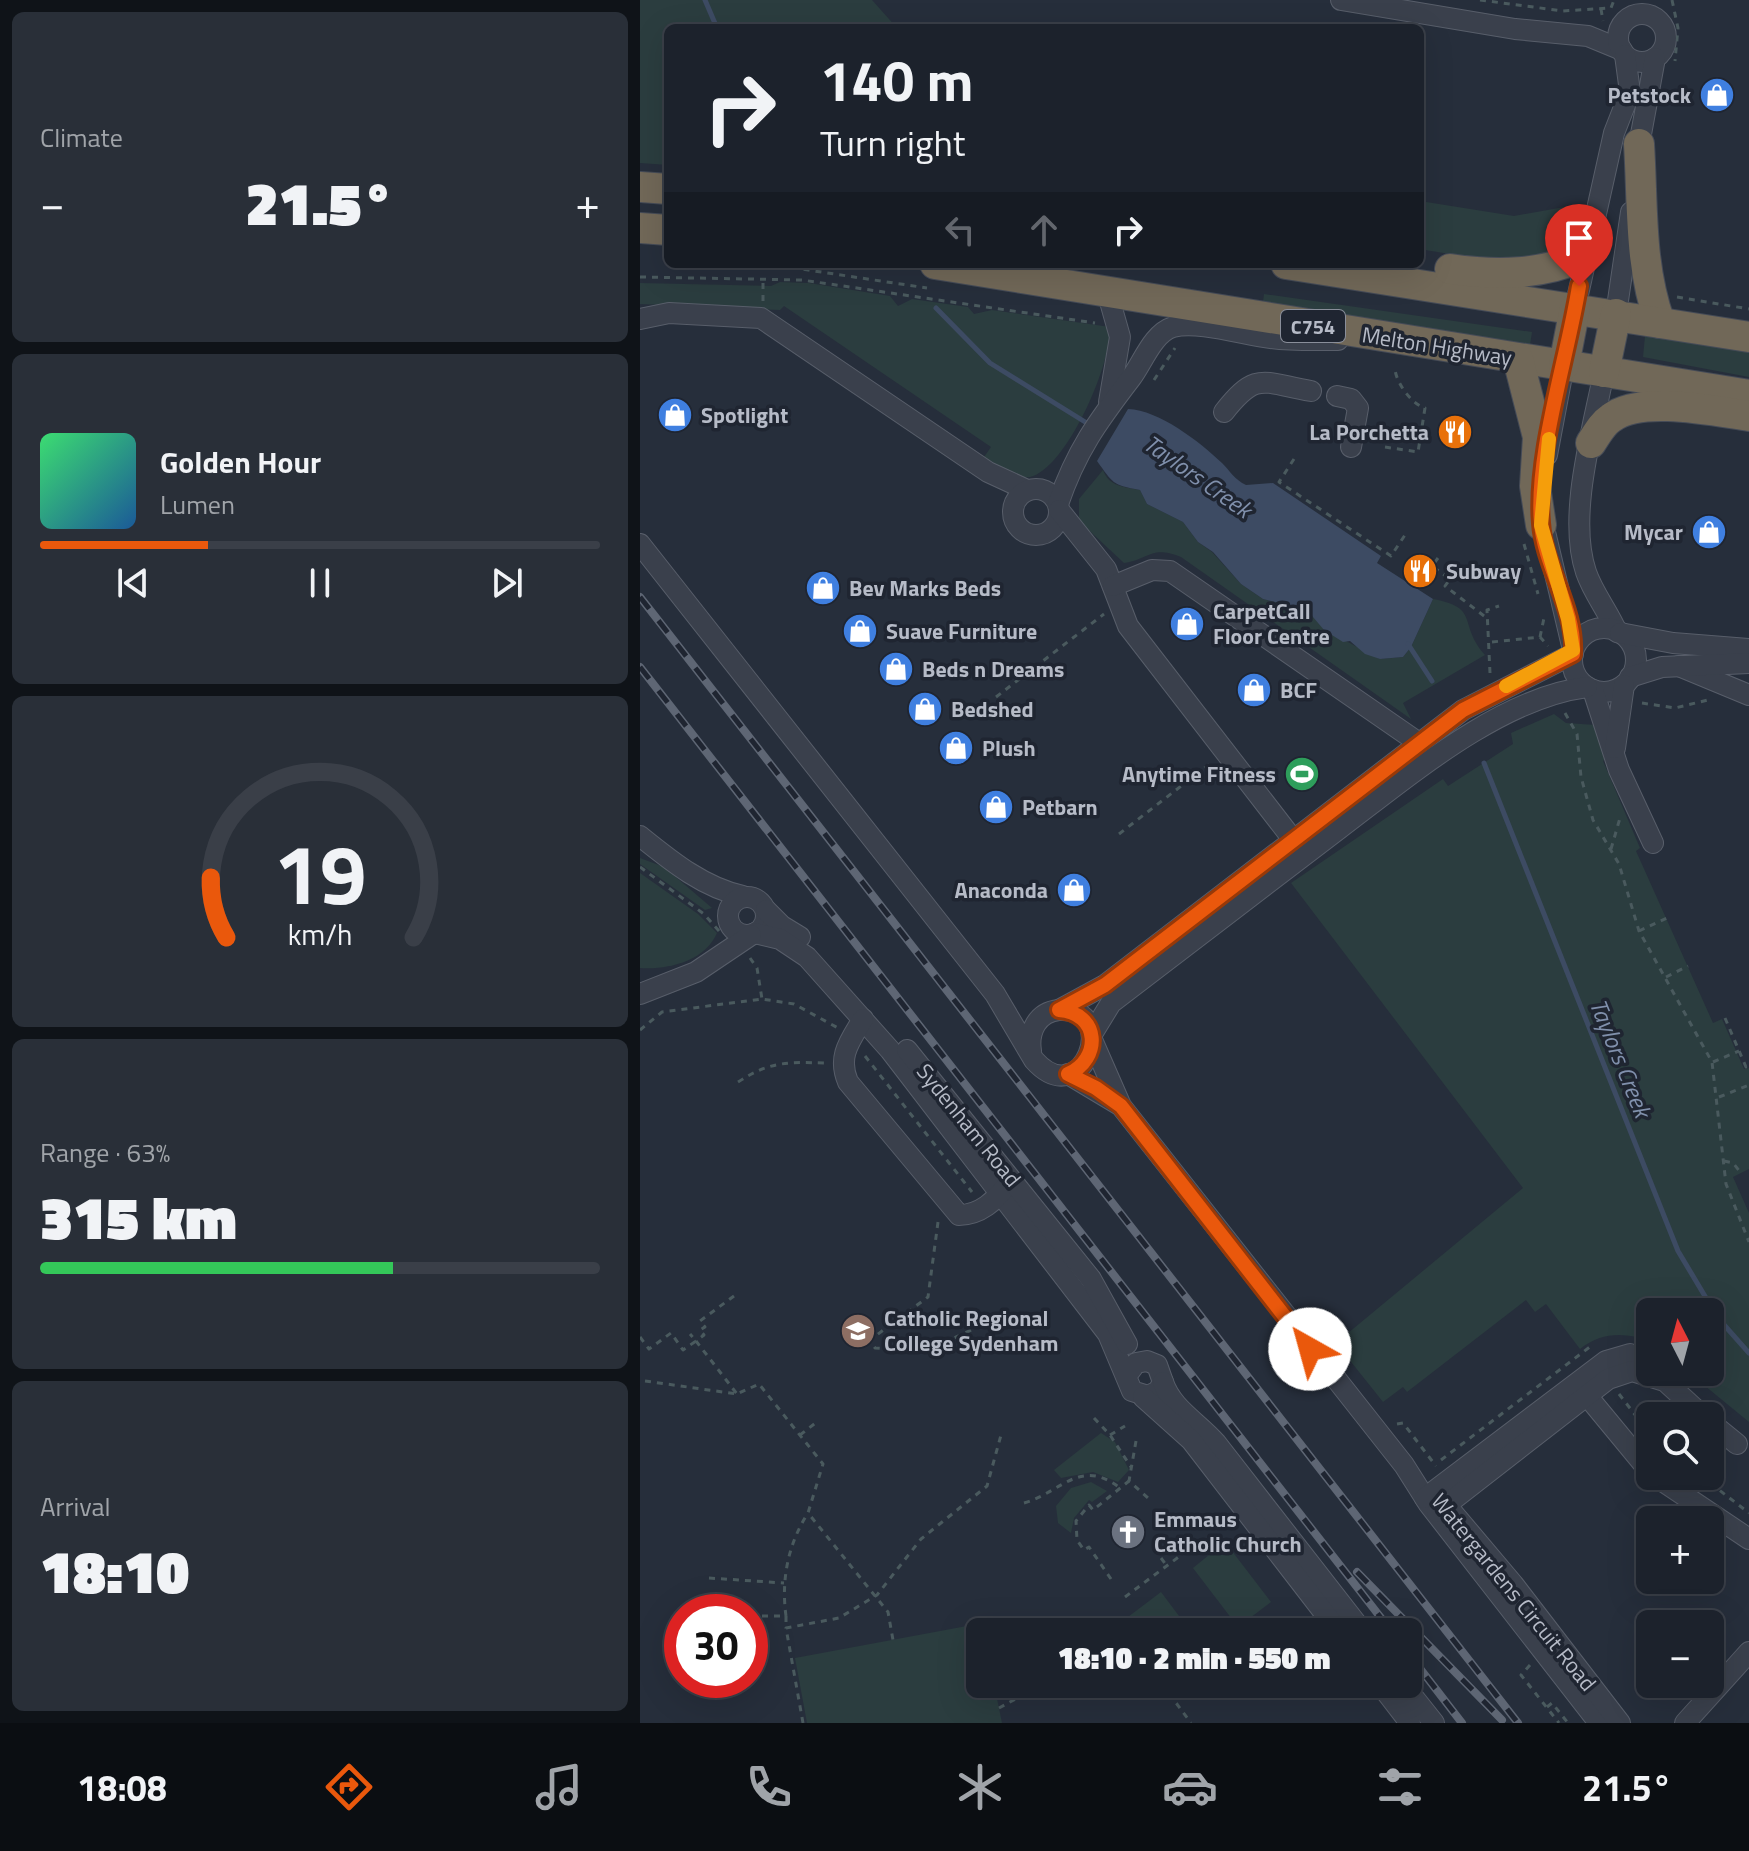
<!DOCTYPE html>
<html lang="en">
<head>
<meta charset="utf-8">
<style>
	body { margin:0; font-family:"Titillium Web",sans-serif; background:#292f38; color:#f1f3f6; height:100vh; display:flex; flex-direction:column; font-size:30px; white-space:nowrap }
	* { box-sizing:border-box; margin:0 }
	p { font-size:26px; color:#a0a4a9 }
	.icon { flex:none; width:44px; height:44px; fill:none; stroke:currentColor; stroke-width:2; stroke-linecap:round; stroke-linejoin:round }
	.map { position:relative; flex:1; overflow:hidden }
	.side { display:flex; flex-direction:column; gap:12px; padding:12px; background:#0f1318; width:640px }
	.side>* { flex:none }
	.guide { position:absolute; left:24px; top:24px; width:760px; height:244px; border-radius:12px; box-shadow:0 8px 32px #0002,0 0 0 2px #3a3f48; background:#1c222c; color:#f1f3f6; overflow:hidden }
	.needle { width:52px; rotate:354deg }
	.controls { position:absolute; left:996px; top:1298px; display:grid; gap:16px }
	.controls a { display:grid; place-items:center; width:88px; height:88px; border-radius:12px; background:#1c222c; box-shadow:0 8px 32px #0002,0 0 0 2px #3a3f48; font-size:40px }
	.speed { position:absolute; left:24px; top:1594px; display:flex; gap:16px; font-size:40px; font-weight:700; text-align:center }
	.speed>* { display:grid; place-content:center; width:104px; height:104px; border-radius:50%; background:#1c222c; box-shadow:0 8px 32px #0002,0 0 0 2px #3a3f48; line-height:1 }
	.speed .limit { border:12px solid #d22; background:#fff; color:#111 }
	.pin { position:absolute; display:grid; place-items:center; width:68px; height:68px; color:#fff; margin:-82px -34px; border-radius:50% 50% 50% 0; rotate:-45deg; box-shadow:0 0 8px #0007 }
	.pin .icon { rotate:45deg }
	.me { position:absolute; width:88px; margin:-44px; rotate:322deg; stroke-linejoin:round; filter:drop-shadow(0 0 6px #0008) }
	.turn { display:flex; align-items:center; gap:28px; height:168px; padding:0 24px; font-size:36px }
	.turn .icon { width:104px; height:104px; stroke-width:2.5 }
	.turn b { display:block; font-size:56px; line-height:68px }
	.lanes { display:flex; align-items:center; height:76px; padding:0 24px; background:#0003; justify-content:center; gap:40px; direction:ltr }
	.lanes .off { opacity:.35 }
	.big { font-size:60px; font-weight:800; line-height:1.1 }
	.side .tile { flex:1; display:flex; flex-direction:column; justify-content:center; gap:12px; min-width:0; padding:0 28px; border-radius:12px; background:#292f38 }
	.side .dial { align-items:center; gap:0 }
	.dial svg { height:208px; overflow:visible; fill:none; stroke:#3a3f48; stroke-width:7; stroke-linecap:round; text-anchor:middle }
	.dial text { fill:#f1f3f6; stroke:none }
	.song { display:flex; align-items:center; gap:24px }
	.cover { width:96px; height:96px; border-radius:12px; background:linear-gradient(135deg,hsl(140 70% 55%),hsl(210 70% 35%)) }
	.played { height:8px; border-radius:4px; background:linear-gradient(90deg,#ea580c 30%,#3a3f48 30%) }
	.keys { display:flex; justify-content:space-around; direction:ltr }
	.heat { display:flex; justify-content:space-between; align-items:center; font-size:44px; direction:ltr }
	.charge { height:12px; border-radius:6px; background:linear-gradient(90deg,#34c759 63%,#3a3f48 0) }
	.trip { position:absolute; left:326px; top:1618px; width:456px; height:80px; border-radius:12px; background:#1c222c; box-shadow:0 8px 32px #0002,0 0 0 2px #3a3f48; font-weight:800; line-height:80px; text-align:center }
	.dock { display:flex; height:128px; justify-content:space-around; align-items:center; background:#0b0e12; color:#a0a4a9 }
	.dock .icon { width:56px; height:56px }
	.dock .current { color:#ea580c }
	.dock b { font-size:36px; color:#f1f3f6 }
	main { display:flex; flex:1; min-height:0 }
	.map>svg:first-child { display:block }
	.green { fill:#2b3d3f }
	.water { fill:#3d4b63 }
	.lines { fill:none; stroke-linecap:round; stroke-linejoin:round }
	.stream { stroke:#3d4b63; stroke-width:5 }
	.minor-casing { stroke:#585e6a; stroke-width:22 }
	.highway-casing { stroke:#454b57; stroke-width:32 }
	.path { stroke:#4a5a5e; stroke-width:3; stroke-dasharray:6 6; stroke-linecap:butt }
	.minor { stroke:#3a404c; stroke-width:20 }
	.highway { stroke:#716858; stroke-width:30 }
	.rail-casing { stroke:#5e6674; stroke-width:8 }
	.rail { stroke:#1f2531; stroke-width:5; stroke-dasharray:15; stroke-linecap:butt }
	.route-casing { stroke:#983908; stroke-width:20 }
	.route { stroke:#ea580c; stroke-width:14 }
	.slow { stroke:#f59e0b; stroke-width:14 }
	.labels { text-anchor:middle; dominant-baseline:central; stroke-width:7; stroke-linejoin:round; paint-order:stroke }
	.shield { fill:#1f2531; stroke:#898e9a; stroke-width:2 }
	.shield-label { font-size:20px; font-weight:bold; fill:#b6bbc7 }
	.poi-label { font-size:22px; font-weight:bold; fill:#b6bbc7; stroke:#1f2531; text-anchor:start }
	.street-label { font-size:22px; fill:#b6bbc7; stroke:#1f2531 }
	.water-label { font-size:24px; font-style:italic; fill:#8090ac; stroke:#1f2531 }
</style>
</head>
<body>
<main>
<section class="side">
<div class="tile"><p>Climate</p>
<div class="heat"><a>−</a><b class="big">21.5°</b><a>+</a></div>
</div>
<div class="tile">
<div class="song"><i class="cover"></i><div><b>Golden Hour</b><p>Lumen</p></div></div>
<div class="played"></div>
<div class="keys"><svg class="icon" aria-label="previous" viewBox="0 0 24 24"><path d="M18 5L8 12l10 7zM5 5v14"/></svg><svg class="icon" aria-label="pause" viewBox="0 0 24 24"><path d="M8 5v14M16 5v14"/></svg><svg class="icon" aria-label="next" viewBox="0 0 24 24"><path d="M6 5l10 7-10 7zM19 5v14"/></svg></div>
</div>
<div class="tile dial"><svg viewBox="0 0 100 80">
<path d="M14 69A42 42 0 1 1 86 69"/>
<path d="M14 69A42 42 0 0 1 8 46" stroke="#ea580c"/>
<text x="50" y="56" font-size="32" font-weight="700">19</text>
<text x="50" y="72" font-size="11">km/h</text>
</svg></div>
<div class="tile"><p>Range · 63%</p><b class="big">315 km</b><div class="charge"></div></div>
<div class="tile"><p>Arrival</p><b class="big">18:10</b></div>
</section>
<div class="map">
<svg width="1109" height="1723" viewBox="0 0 1109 1723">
	<rect width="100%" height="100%" fill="#262e3b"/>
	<g class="green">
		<path d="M0 0H232L257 28H28V165L0 163Z"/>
		<path d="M780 201 874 216 941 204C938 217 934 236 924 245 896 269 814 255 780 249Z"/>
		<path d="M140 282 169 283 250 296 258 306 272 299 328 307 334 314 352 310 470 327C472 363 427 468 390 477 377 480 355 463 344 457L351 447 144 306 140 310 0 304V283L131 286Z"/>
		<path d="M624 294 892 332 890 345 623 302Z"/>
		<path d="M1014 335 1109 349V377L1003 357 1005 336Z"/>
		<path d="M463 470C469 487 485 487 500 490L507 504 543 522 558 542 572 552 601 584 623 599 667 610 685 630 740 659 763 657 771 647 793 599C841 608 817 623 845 655L763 703 771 719 541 557C511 545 510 559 484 563L439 521V499Z"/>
		<path d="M914 714 926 723 956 725 965 759 963 761 1000 848 996 851 1073 1023 1082 1019 1104 1069 1109 1068V1169L1093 1177 1109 1213V1422L1048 1372H1070V1312H1010V1341C985 1332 961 1332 940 1349L906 1304 895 1312 886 1300 767 1392 763 1387 743 1402 696 1343 883 1188 651 883 803 779 808 786 873 744 871 733Z"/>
		<path d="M0 858 24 867 72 908 65 910 0 864Z"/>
		<path d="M0 873 58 914 77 933C65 961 28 970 0 968Z"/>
		<path d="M461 1433 475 1442 489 1470 478 1482 453 1472 421 1478 414 1470Z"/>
		<path d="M451 1482 467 1491 452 1502 449 1500 434 1518 431 1533 418 1523 416 1506 431 1488Z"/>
		<path d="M585 1542 631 1602 598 1627 553 1568Z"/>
		<path d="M521 1592 551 1632H499L488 1617Z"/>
		<path d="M343 1623 340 1684H354L362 1723H167L155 1658Z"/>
	</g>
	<path class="water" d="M488 409C519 410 560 442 582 463 590 471 595 480 606 485L633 483 741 556 737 563 793 599 771 647 763 657 740 659 725 654 710 641 703 642 684 630 667 610 623 599 601 584 573 552 558 542 543 522 507 504 500 490C472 485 473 483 457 461Z"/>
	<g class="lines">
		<g class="stream">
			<path d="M65 0 77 28"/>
			<path d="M296 308 350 363 450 425"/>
			<path d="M768 644 792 681"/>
			<path d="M844 763 1038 1251 1078 1318 1109 1353"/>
		</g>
		<g class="minor-casing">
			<g id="minor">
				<path d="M701 0 875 29 948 36 982 50"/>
				<circle cx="1002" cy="38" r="24"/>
				<path d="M997 156 1015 58"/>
				<path d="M467 291 480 337 469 402"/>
				<path d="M935 308 974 133 990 92 985 55"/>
				<path d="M976 314 991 212"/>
				<path d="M0 319 29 313 121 318 348 472 387 490"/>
				<path d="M964 372C953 429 927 516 946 572 953 593 968 611 977 632"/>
				<path d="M697 396 711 399 718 408 711 447"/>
				<path d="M584 412C617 370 623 383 671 391"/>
				<path d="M907 455 924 365"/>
				<circle cx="396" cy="512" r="23"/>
				<path d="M418 504C436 451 458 421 491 378 503 362 513 333 533 327 557 320 605 335 631 338 653 341 676 340 698 340"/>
				<path d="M419 510 466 569 488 626 661 850"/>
				<path d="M901 515 933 650"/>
				<path d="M0 544 355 994 394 1060C443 1115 482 1006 419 1010 397 1012 388 1032 391 1051"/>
				<path d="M473 586 512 570 530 571 779 743"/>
				<circle cx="964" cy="660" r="32"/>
				<path d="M980 633 1033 643 1109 649"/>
				<path d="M1039 666 1109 695"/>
				<path d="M990 677 1022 667 1109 663"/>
				<path d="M953 690 979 770 1013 843"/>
				<path d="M975 748 984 685"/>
				<path d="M0 836C31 861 64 888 103 896"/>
				<circle cx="107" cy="916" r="19"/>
				<path d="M126 910 142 926 160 937"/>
				<path d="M115 933 140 939 167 957 250 1050 468 1334 492 1391 508 1396 518 1391 523 1382 517 1365 507 1361 496 1363 487 1375"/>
				<path d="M0 994 56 972 111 935"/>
				<path d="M419 1010 465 985 823 710 933 654"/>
				<path d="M223 1019C210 1041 197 1056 208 1082L319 1215C340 1215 355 1201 368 1184"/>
				<path d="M452 1034 471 1003C548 945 623 886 700 828 769 776 860 698 947 687"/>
				<path d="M453 1042 481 1106 764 1465 788 1503 959 1723"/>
				<path d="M267 1050 451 1279 487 1344"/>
				<path d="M428 1074 478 1104"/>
				<path d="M1015 1372 1063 1416"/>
				<path d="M523 1382C532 1409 558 1422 576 1443L723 1632"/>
				<path d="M939 1386 1010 1472"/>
				<path d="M503 1397 551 1440 699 1632"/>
				<path d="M1070 1422 1097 1444"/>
				<path d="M1015 1476 1109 1539"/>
				<path d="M785 1498 966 1361 990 1354 1010 1366"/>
				<path d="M802 1500 873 1584 980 1723"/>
				<path d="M797 1512 968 1379 992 1371 1021 1380"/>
				<path d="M740 1684 770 1723"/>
				<path d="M763 1684 794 1723"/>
				<path d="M1045 1723 1109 1652"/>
			</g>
		</g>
		<g class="highway-casing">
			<g id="highway">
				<path d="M999 144C1003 206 999 264 1020 323"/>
				<path d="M0 187 28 189"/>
				<path d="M0 228 28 230"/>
				<path d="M295 264 1109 395"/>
				<path d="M646 264 1109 337"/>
				<path d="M810 269C858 276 900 275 945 256"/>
				<path d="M878 359 898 437 895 486 901 525"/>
				<path d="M924 365 935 308"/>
				<path d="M964 372 976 314"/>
				<path d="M951 443C957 434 962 424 971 418 1001 395 1074 411 1109 416"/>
			</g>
		</g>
		<g class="path">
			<path d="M840 0 923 11 971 8 974 0"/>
			<path d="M1032 0 1038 28 1035 61"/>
			<path d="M961 9 963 21"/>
			<path d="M128 264 287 288"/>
			<path d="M0 277 162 280 455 323"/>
			<path d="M1037 297 1109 309"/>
			<path d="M123 301V280"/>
			<path d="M514 380 535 348"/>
			<path d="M745 447 778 452 785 408C771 404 755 381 755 368"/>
			<path d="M654 459 639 482 751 556 765 535"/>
			<path d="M884 544 898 594"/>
			<path d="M798 558 792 566 810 579 805 586 848 619"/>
			<path d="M900 637 904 618"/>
			<path d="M852 642 900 637 908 646"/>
			<path d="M850 673 847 610 859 606"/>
			<path d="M356 697 464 614"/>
			<path d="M1002 703 1035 708 1068 700"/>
			<path d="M925 713 937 734 941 777 953 820 979 864 999 931 1072 1062 1086 1184 1109 1242"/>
			<path d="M479 834 571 763"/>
			<path d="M971 849 980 818"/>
			<path d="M0 867 64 914 80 932"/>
			<path d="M999 931 1027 918"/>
			<path d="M110 958 117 968 122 999"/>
			<path d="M1026 977 1048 966"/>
			<path d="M1085 1018 1106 1067 1109 1065"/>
			<path d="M0 1030 22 1012 122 999 154 1004 198 1028"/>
			<path d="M225 1056 332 1192"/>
			<path d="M1073 1062 1099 1051"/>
			<path d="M98 1082C130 1061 148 1062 185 1063"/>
			<path d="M1079 1097 1109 1085"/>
			<path d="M1084 1161 1093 1163 1101 1173"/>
			<path d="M298 1222 288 1297 230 1340 235 1348 286 1351 340 1326"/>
			<path d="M94 1296 60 1321 65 1327 60 1330 64 1335 56 1341 97 1394"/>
			<path d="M0 1337 9 1349 31 1333 43 1350 56 1341 50 1334"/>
			<path d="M5 1381 97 1394 119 1384 183 1464 168 1513 248 1612 253 1640"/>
			<path d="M979 1394 1010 1434"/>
			<path d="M454 1418 470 1435 491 1467"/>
			<path d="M757 1424 763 1423 796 1466"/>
			<path d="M160 1435 178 1421"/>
			<path d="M470 1435 485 1426"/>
			<path d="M496 1441 489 1481 509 1499"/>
			<path d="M801 1460 951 1346"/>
			<path d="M1061 1476 1109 1513"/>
			<path d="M384 1503C422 1492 440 1457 480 1488"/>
			<path d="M521 1558 527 1566"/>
			<path d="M69 1578 144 1583"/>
			<path d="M471 1579 449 1547 444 1550 437 1540 436 1521 449 1505 453 1510 489 1481"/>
			<path d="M485 1597 556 1544 561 1551"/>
			<path d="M110 1616H146V1628"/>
			<path d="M146 1616C141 1580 148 1544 168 1513"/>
			<path d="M890 1665 881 1675 919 1723"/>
			<path d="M522 1684 551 1723"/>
			<path d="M716 1684 722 1692"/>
			<path d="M907 1707 912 1703 928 1723"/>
			<path d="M359 1708 403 1684"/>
			<path d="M163 1723 146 1628 199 1618 237 1595 281 1539 347 1486 361 1435"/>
		</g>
		<use href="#minor" class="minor"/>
		<use href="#highway" class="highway"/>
		<g class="rail-casing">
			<g id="rail">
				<path d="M0 597 878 1723"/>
				<path d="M0 667 752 1632"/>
				<path d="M717 1572 862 1720"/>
				<path d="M768 1653 822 1723"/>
			</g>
		</g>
		<use href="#rail" class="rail"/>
	</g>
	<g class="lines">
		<g class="route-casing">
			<path id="route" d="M670 1349 481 1106 456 1088 428 1074C462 1059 460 1013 419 1010L465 985 823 710 933 654C936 609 904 567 901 523 895 455 928 356 939 286"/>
		</g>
		<use href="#route" class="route"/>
		<path class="slow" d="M866 686 933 650 928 619 901 525 909 439"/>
	</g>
	<defs>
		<g id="shop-disc" transform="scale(1.8)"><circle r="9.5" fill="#3f7fe0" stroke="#1f2531"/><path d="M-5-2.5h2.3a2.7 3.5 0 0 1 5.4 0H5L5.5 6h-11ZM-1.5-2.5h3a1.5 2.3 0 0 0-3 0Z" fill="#fff"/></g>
		<g id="restaurant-disc" transform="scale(1.8)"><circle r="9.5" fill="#e8710a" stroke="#1f2531"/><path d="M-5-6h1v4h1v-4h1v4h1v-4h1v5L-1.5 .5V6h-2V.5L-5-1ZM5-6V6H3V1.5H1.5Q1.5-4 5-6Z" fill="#fff"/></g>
		<g id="stadium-disc" transform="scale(1.8)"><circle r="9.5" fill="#2e9e5b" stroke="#1f2531"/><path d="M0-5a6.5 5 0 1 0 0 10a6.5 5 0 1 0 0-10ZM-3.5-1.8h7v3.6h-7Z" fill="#fff"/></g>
		<g id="school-disc" transform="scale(1.8)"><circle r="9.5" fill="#8d6e63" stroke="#1f2531"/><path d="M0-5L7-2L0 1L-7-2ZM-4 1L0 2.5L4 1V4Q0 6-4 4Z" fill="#fff"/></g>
		<g id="church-disc" transform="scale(1.8)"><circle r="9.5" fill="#6b7280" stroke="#1f2531"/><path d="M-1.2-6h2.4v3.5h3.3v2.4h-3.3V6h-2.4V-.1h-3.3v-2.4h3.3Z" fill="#fff"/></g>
	</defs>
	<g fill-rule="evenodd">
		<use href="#shop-disc" x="1077" y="95"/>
		<use href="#shop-disc" x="35" y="415"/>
		<use href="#restaurant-disc" x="815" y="432"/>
		<use href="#shop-disc" x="1069" y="532"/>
		<use href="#restaurant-disc" x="780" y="571"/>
		<use href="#shop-disc" x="183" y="588"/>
		<use href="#shop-disc" x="547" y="624"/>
		<use href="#shop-disc" x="220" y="631"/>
		<use href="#shop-disc" x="256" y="669"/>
		<use href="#shop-disc" x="614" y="690"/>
		<use href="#shop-disc" x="285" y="709"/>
		<use href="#shop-disc" x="316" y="748"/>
		<use href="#stadium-disc" x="662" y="774"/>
		<use href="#shop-disc" x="356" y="807"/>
		<use href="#shop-disc" x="434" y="890"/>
		<use href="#school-disc" x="218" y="1331"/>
		<use href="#church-disc" x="488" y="1532"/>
	</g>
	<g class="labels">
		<rect class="shield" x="641" y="310" width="64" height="32" rx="6"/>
		<g class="shield-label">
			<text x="673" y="326">C754</text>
		</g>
		<g class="poi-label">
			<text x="1051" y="95" text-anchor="end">Petstock</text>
			<text x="61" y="415">Spotlight</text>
			<text x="789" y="432" text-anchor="end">La Porchetta</text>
			<text x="1043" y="532" text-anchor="end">Mycar</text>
			<text x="806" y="571">Subway</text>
			<text x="209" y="588">Bev Marks Beds</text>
			<text x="573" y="611">CarpetCall<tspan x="573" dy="25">Floor Centre</tspan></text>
			<text x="246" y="631">Suave Furniture</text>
			<text x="282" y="669">Beds n Dreams</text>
			<text x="640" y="690">BCF</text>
			<text x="311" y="709">Bedshed</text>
			<text x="342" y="748">Plush</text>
			<text x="636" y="774" text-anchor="end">Anytime Fitness</text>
			<text x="382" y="807">Petbarn</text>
			<text x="408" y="890" text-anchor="end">Anaconda</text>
			<text x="244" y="1318">Catholic Regional<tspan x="244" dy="25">College Sydenham</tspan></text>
			<text x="514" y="1519">Emmaus<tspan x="514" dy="25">Catholic Church</tspan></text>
		</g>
		<g class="street-label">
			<text transform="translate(797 346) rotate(9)">Melton Highway</text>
			<text transform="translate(329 1125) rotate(51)">Sydenham Road</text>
			<text transform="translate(874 1592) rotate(51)">Watergardens Circuit Road</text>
		</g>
		<g class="water-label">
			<text transform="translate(558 476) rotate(35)">Taylors Creek</text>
			<text transform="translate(981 1058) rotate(68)">Taylors Creek</text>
		</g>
	</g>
</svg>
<div class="controls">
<a><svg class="needle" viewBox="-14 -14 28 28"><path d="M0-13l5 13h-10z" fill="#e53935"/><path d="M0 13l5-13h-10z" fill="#a0a4a9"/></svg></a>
<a><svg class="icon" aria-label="search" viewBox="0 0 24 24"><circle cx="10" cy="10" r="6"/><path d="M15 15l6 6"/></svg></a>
<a>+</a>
<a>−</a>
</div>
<div class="speed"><div class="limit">30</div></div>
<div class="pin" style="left:939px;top:286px;background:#d93025"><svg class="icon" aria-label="arrive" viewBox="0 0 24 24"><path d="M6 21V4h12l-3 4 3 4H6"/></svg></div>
<svg class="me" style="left:670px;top:1349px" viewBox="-20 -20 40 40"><circle r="19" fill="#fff"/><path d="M0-13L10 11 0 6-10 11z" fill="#ea580c"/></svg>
<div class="trip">18:10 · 2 min · 550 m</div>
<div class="guide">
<div class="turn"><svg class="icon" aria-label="right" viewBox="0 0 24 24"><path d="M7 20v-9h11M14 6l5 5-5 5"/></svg><div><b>140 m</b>Turn right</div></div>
<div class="lanes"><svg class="icon off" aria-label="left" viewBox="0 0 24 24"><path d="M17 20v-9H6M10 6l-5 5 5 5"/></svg><svg class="icon off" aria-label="ahead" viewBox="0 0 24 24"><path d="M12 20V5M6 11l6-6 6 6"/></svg><svg class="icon" aria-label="right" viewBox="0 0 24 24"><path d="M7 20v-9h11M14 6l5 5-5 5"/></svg></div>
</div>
</div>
</main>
<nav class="dock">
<b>18:08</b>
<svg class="icon current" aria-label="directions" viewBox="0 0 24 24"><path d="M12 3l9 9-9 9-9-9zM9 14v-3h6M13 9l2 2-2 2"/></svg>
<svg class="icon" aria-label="music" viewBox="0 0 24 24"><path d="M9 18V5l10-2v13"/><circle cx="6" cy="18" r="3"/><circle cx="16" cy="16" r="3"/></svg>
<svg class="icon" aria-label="phone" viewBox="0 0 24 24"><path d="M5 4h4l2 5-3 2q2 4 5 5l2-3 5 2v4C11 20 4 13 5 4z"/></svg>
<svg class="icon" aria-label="climate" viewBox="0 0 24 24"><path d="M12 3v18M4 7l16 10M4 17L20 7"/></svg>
<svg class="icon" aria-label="car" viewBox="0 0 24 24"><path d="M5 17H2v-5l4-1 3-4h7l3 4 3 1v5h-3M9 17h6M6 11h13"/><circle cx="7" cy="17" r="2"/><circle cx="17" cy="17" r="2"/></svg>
<svg class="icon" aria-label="filters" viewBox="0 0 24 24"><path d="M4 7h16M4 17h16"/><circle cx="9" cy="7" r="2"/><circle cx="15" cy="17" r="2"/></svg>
<b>21.5°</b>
</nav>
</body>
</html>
